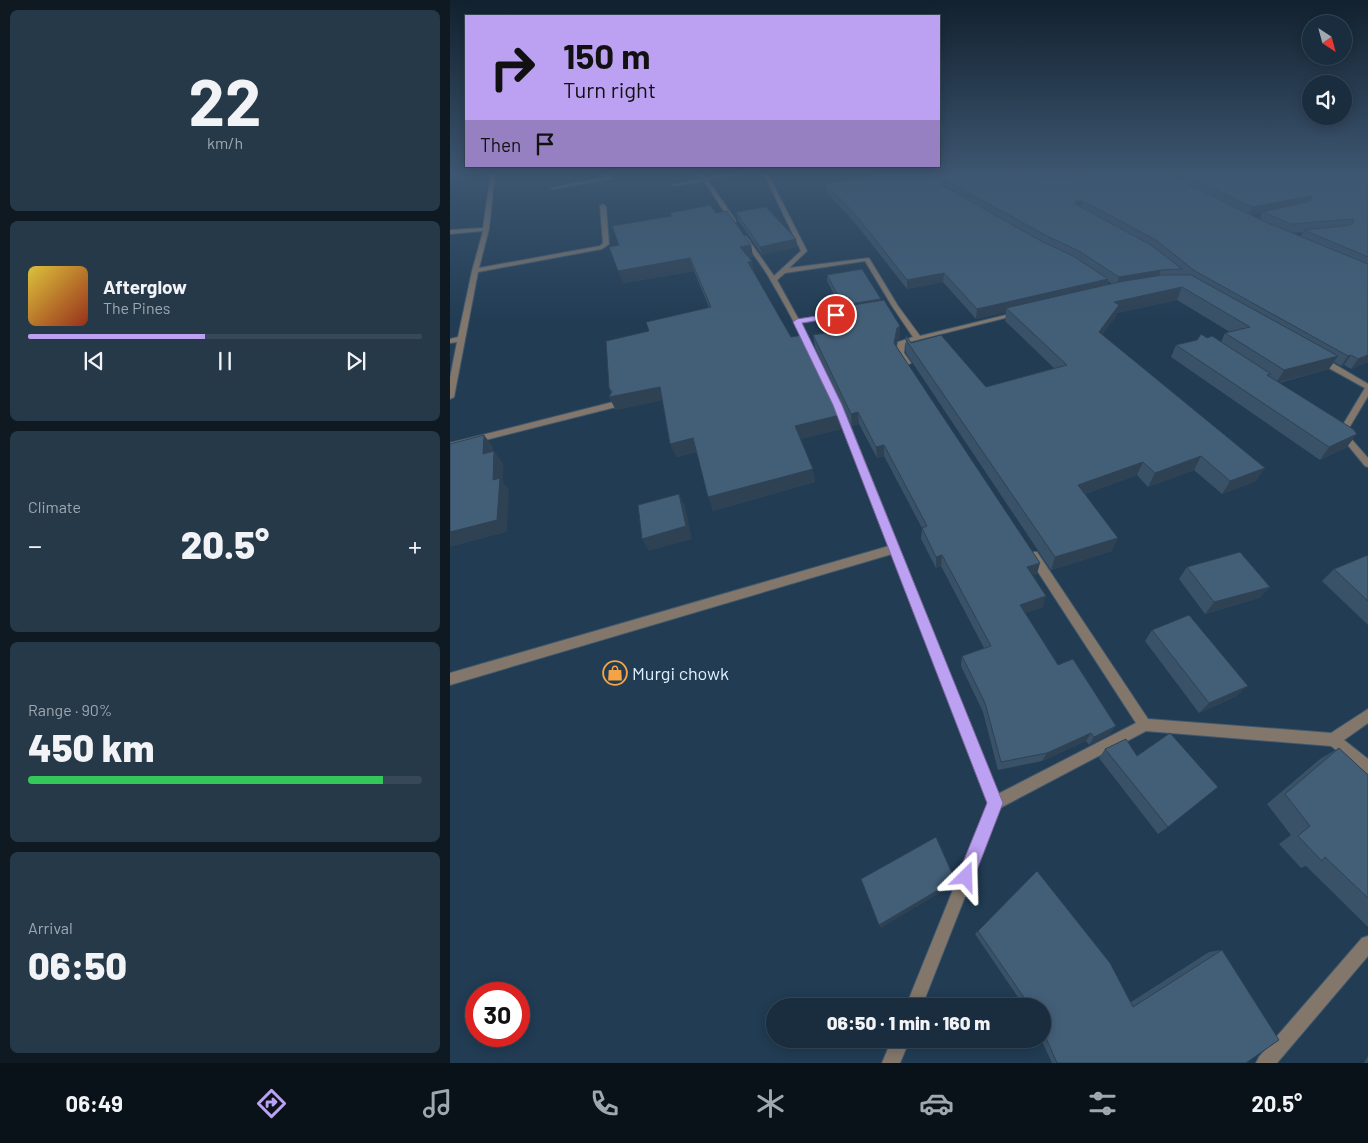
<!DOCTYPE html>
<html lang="en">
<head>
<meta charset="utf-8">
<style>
	body { margin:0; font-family:Barlow,sans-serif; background:#263949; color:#f1f3f6; height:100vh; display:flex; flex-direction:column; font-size:19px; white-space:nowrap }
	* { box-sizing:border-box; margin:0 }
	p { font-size:16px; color:#9fa8b0 }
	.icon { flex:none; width:28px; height:28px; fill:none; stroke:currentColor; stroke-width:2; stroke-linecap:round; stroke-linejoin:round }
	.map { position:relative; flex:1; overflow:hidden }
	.sheet { display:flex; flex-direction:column; gap:10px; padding:10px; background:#0e1922; width:450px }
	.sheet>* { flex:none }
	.top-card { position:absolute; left:15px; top:15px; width:475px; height:152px; border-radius:0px; box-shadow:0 2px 12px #0003,0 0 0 1px #374958; background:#bca0f2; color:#111; overflow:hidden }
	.needle { width:32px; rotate:144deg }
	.fabs { position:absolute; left:852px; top:15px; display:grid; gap:10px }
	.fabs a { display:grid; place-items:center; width:50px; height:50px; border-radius:50%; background:#192d3e; box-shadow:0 2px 12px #0003,0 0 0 1px #374958; font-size:25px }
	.speed { position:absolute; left:15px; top:982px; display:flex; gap:10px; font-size:25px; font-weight:700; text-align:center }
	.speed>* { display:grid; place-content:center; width:65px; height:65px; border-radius:50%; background:#192d3e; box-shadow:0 2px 12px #0003,0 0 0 1px #374958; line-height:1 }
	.speed .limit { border:8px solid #d22; background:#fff; color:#111 }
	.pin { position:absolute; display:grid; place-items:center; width:42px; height:42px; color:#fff; margin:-21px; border:2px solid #fff; border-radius:50%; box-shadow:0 1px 5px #0007 }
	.me { position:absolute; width:55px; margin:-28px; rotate:22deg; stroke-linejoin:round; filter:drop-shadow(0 0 4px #0008) }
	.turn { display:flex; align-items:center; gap:18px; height:105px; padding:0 15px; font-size:22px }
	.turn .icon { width:65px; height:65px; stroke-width:2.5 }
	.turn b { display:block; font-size:35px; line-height:42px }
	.then { display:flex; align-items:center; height:48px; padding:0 15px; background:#0003; gap:10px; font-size:19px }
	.big { font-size:38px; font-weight:800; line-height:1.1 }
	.sheet .widget { flex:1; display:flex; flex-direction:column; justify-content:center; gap:8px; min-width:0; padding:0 18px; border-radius:8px; background:#263949 }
	.sheet .dial { align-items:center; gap:0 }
	.dial b { font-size:65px; line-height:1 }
	.song { display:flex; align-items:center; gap:15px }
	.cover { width:60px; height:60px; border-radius:8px; background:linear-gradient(135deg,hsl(50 70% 55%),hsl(10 70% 35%)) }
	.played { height:5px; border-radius:2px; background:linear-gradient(90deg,#bca0f2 45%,#374958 45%) }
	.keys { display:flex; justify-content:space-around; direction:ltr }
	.heat { display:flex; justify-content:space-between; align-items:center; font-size:28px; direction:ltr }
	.charge { height:8px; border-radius:4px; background:linear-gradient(90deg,#34c759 90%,#374958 0) }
	.trip { position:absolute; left:316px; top:998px; width:285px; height:50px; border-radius:25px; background:#192d3e; box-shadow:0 2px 12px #0003,0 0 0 1px #374958; font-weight:800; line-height:50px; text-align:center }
	.tabs { display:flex; height:80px; justify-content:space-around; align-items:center; background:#0a1219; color:#9fa8b0 }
	.tabs .icon { width:35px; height:35px }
	.tabs .selected { color:#bca0f2 }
	.tabs b { font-size:22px; color:#f1f3f6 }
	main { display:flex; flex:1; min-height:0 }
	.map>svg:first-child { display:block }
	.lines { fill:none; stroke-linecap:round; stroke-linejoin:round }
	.street-casing { stroke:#40596f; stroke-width:2 }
	.street { fill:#83776b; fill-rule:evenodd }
	.wall { fill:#3a5267; fill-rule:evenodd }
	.shaded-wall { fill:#2f4254 }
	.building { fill:#435f78; stroke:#2f4254 }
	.route { fill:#bca0f2; stroke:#7a689d }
	.labels { text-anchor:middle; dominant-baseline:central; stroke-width:4; stroke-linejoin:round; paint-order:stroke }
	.near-poi-label { font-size:18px; fill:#e0f0ff; stroke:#213c53; text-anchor:start }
</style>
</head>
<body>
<main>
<section class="sheet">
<div class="widget dial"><b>22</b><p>km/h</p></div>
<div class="widget">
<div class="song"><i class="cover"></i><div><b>Afterglow</b><p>The Pines</p></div></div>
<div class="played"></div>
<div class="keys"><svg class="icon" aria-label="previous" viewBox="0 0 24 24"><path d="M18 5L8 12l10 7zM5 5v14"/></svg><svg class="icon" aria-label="pause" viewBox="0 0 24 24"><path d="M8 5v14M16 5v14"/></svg><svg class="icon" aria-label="next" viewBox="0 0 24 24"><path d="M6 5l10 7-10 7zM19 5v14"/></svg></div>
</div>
<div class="widget"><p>Climate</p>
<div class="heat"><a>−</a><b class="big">20.5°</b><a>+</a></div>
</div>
<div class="widget"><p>Range · 90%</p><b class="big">450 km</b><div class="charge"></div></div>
<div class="widget"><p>Arrival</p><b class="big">06:50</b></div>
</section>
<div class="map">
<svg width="918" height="1063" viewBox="0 0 918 1063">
	<rect width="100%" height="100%" fill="#213c53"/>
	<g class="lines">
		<g class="street-casing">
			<g id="street">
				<path d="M41 172H45L39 229 29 268 150 246 153 243 150 206 153 204 156 206 159 244 152 249 28 272 4 397 0 399V378L7 342 0 343V339L8 337 22 271 33 231 0 234V230L33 228Z"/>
				<path d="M154 172H158L161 179 103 189 101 188 156 177Z"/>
				<path d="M248 172H252L256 178 288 172H299L258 180 286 221 285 222H281L254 181 224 186 222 185 252 179Z"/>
				<path d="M313 172H317L357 251 339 268 419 258 448 306 470 336 568 312 571 314 455 343 454 353 461 363 457 365H454L446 353 448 342 463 337 442 306 415 261 335 273 327 280 349 320 400 311 403 313 400 315 351 323 392 405 548 794 686 723 579 558 578 555 579 552H587L698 719 881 733 918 709V723L894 740 918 759V774L881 746 696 731 550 808 472 1006H456L538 803 442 554 0 685V673L439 546C404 456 371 365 321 281 313 266 301 252 291 237L296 236 324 276 351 251Z"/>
				<path d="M868 358H874L918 384V396L896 433 918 458V467L915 466 888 433 915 388 868 362Z"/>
				<path d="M163 402 167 405 166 407 0 449V443Z"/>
				<path d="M918 936V956L827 1063H806L809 1057 912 938Z"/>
				<path d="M442 1039H460L450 1063H432Z"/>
			</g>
		</g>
		<use href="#street" class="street"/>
	</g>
	<g class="wall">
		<path d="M443 172H918V362L901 369 894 365 891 366 884 362 879 369 829 383 897 447 870 460 721 357 726 345 757 338 771 342 775 333 780 332 727 300 667 313 665 318 652 335 806 481 772 494 744 470 698 487 687 475 635 494 662 551 601 570 456 353V340L536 387 604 368 555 321 556 312 526 319 493 282 457 289 406 224 377 193 376 184ZM812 213 810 219 802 215ZM853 232 851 236 842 233ZM658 281 662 284 656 285Z"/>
		<path d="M286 212 347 247 312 255 288 220Z"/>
		<path d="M220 213H266L301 245 303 257 299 258 304 273 391 429 350 439 365 482 263 511 247 452 226 457 212 400 166 410 159 397 161 393 159 388 199 331 259 307 244 271 173 283 169 245 221 216Z"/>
		<path d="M377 275 431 299V301L450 326V338L447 340 446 345 587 574 583 575 593 607 575 613 608 665 660 734 639 745 636 741 592 761 548 770 533 712 511 666 512 656 534 648 491 566 486 568 471 539 472 528 434 456 427 458 409 424 402 426 365 347 363 335 392 330 386 319 385 308 391 307 377 281Z"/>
		<path d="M918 555V625L872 581 884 569Z"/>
		<path d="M737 567 820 587 809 598 755 614 729 579Z"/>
		<path d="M702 630 787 696 749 713 695 641Z"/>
		<path d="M889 748 918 775V927L856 866 851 868 829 844 841 835 817 804 870 759Z"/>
		<path d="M655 749 718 827 708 834 649 758Z"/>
		<path d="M587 871 681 1002 759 952 772 950 796 1063H602L591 1039H592V1006H574L525 934Z"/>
		<path d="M918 1056V1063H914Z"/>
	</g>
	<g class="shaded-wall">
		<path d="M612 172H664L601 182 602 174Z"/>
		<path d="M495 180V188L492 191V182Z"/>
		<path d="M862 196 857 205 813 212 812 213 798 216 802 207Z"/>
		<path d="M626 201H633L631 209 625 204Z"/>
		<path d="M346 239 347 247 312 255 310 247Z"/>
		<path d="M301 245 303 257 293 259 290 247Z"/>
		<path d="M240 258 244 271 173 283 168 271Z"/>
		<path d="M302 261 304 274 298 262Z"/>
		<path d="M711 270 708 279 666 287 669 277Z"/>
		<path d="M494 273 493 282 457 289V280Z"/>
		<path d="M658 279 655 289 556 308V312L526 319 527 309Z"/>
		<path d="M732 287 727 300 667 313 665 318 645 345 649 332 664 302Z"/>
		<path d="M431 299V305L394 311 393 305Z"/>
		<path d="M450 326V338L447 340 444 354V343L447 328Z"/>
		<path d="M901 355 894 365 891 366 898 356Z"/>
		<path d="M918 355V362L901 369 908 359Z"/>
		<path d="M888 356 879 369 826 383 834 370Z"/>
		<path d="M210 387 215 400 166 410 159 397Z"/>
		<path d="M408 412 409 424 402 426 401 414Z"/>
		<path d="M390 415 391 429 347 440 345 426Z"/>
		<path d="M907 434 897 447 870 460 879 447Z"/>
		<path d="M34 435 43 447 42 466 33 454Z"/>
		<path d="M243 438 248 452 226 457 220 444Z"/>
		<path d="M434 445V456L427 458 426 447Z"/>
		<path d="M44 451 53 463V482L59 490 57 532 0 547V532L43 480Z"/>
		<path d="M751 456 744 470 698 487 705 473Z"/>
		<path d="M693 462 687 475 624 498 628 485Z"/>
		<path d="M815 468 806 481 772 494 780 481Z"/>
		<path d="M363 469 365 482 263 511 258 497Z"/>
		<path d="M229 494 235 506 242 539 199 551 192 539Z"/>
		<path d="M668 538 662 551 601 570 605 557Z"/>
		<path d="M492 555 491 566 486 568V557Z"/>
		<path d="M590 563 587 574 574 578 577 567Z"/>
		<path d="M820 587 809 598 755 614 764 602Z"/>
		<path d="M596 596 593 607 567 616 570 605Z"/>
		<path d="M798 686 787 696 749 713 759 703Z"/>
		<path d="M666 726 660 734 639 745 644 737Z"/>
		<path d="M641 733 636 741 592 761 597 753Z"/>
		<path d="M505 880 503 885 431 928 429 925Z"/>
	</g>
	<g class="building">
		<path d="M443 172H579L584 176 603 179 650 172H714L813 221 918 264V355L908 359 901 355 898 356 745 271 706 240 633 201H626L625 204 701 245 732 269 711 270 669 277 629 251 597 236 495 180 492 182V185L591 241 623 256 658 279 527 309 494 273 457 280 406 215 376 184Z"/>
		<path d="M599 172H612L602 174Z"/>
		<path d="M729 172H918V257L854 230 900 225 904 222 903 219 841 224 813 212 861 201 862 196 802 207Z"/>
		<path d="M260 205 266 213 277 211 301 245 290 247 302 261 298 262 341 337 353 335 390 415 345 426 363 469 258 497 243 438 220 444 210 387 159 397 162 391 159 388 156 341 199 331 196 322 261 307 240 258 168 271 159 247 169 245 162 226 222 216 220 213Z"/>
		<path d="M316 207 346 239 310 247 286 212Z"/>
		<path d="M412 269 431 299 393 305 377 275Z"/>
		<path d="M712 275H741L888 356 834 370 775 333 800 327 732 287 664 302 669 305 649 332 815 468 780 481 751 456 705 473 693 462 628 485 668 538 605 557 456 340V335L461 343 491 335 536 387 617 365 556 308 669 282Z"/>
		<path d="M434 300 450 326 447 328 444 343 590 563 577 567 596 596 570 605 608 665 623 659 666 726 644 737 641 733 597 753 551 762 535 703 512 656 541 646 492 555 486 557 472 528 477 526 434 445 426 447 408 412 401 414 363 335 396 330 385 308Z"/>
		<path d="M751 334 757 338 762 336 821 374 817 375 903 429 907 434 879 447 726 345 747 340Z"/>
		<path d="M34 435 33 454 44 451 43 480 50 478 47 520 0 532V444Z"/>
		<path d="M229 494 236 526 192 539 188 505Z"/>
		<path d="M790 552 820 587 764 602 737 567Z"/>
		<path d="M918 555V601L884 569Z"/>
		<path d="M739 615 798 686 759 703 702 630Z"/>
		<path d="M720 733 768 787 718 827 655 749 676 739 687 756Z"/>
		<path d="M889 748 918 775V898L875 857 872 861 848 836 860 826 835 794Z"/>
		<path d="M486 837 505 880 429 925 411 879Z"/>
		<path d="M587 871 660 963 683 1007 772 950 829 1040 796 1063H607L592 1029V1006H580L528 931Z"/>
	</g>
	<linearGradient id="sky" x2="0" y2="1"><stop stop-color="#12212e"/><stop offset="0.54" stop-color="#3d5671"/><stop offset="1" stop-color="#3d5671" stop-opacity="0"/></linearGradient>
	<rect width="918" height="321" fill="url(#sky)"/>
	<path class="route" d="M386 313 390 315 389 317 352 323 392 405 553 803 522 883 516 886 509 883 507 877 537 803 383 405 343 322 347 319Z"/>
	<defs>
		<g id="shop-ring" transform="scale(1.25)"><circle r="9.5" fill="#213c53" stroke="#f5a345" stroke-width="1.5"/><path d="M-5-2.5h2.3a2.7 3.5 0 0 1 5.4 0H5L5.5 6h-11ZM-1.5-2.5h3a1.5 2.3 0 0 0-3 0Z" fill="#f5a345"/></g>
	</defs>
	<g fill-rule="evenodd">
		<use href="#shop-ring" x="165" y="673"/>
	</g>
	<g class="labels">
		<g class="near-poi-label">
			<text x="182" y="673">Murgi chowk</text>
		</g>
	</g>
</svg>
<div class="fabs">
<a><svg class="needle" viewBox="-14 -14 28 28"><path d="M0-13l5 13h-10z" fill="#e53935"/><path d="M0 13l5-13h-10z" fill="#9fa8b0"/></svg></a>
<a><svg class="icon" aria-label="sound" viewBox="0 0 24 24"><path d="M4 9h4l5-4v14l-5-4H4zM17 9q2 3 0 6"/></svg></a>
</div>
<div class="speed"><div class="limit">30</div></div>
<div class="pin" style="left:386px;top:315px;background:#d93025"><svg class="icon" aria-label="arrive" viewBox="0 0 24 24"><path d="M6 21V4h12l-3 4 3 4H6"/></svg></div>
<svg class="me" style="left:516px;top:877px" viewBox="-20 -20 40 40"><path d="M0-17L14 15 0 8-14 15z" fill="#bca0f2" stroke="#fff" stroke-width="4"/></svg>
<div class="trip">06:50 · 1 min · 160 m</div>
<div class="top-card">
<div class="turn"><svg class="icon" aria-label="right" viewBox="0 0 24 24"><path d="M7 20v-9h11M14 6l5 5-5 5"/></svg><div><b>150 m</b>Turn right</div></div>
<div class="then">Then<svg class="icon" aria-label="arrive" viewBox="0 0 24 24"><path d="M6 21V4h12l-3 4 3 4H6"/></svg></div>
</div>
</div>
</main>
<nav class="tabs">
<b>06:49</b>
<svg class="icon selected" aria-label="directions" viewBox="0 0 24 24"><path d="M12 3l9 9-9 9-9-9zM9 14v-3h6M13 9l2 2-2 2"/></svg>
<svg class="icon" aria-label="music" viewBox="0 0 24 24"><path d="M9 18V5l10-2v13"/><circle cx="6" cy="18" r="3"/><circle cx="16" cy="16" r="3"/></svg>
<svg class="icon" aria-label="phone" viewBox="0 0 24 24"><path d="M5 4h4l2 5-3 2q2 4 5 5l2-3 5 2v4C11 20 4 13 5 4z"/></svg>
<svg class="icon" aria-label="climate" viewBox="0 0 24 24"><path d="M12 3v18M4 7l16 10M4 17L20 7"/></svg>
<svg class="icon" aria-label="car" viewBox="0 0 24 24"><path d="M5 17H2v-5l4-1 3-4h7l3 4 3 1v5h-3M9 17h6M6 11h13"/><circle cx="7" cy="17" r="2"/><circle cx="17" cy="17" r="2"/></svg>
<svg class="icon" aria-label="filters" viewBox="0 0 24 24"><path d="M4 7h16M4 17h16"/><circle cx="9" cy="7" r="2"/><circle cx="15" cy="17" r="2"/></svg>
<b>20.5°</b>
</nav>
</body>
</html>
